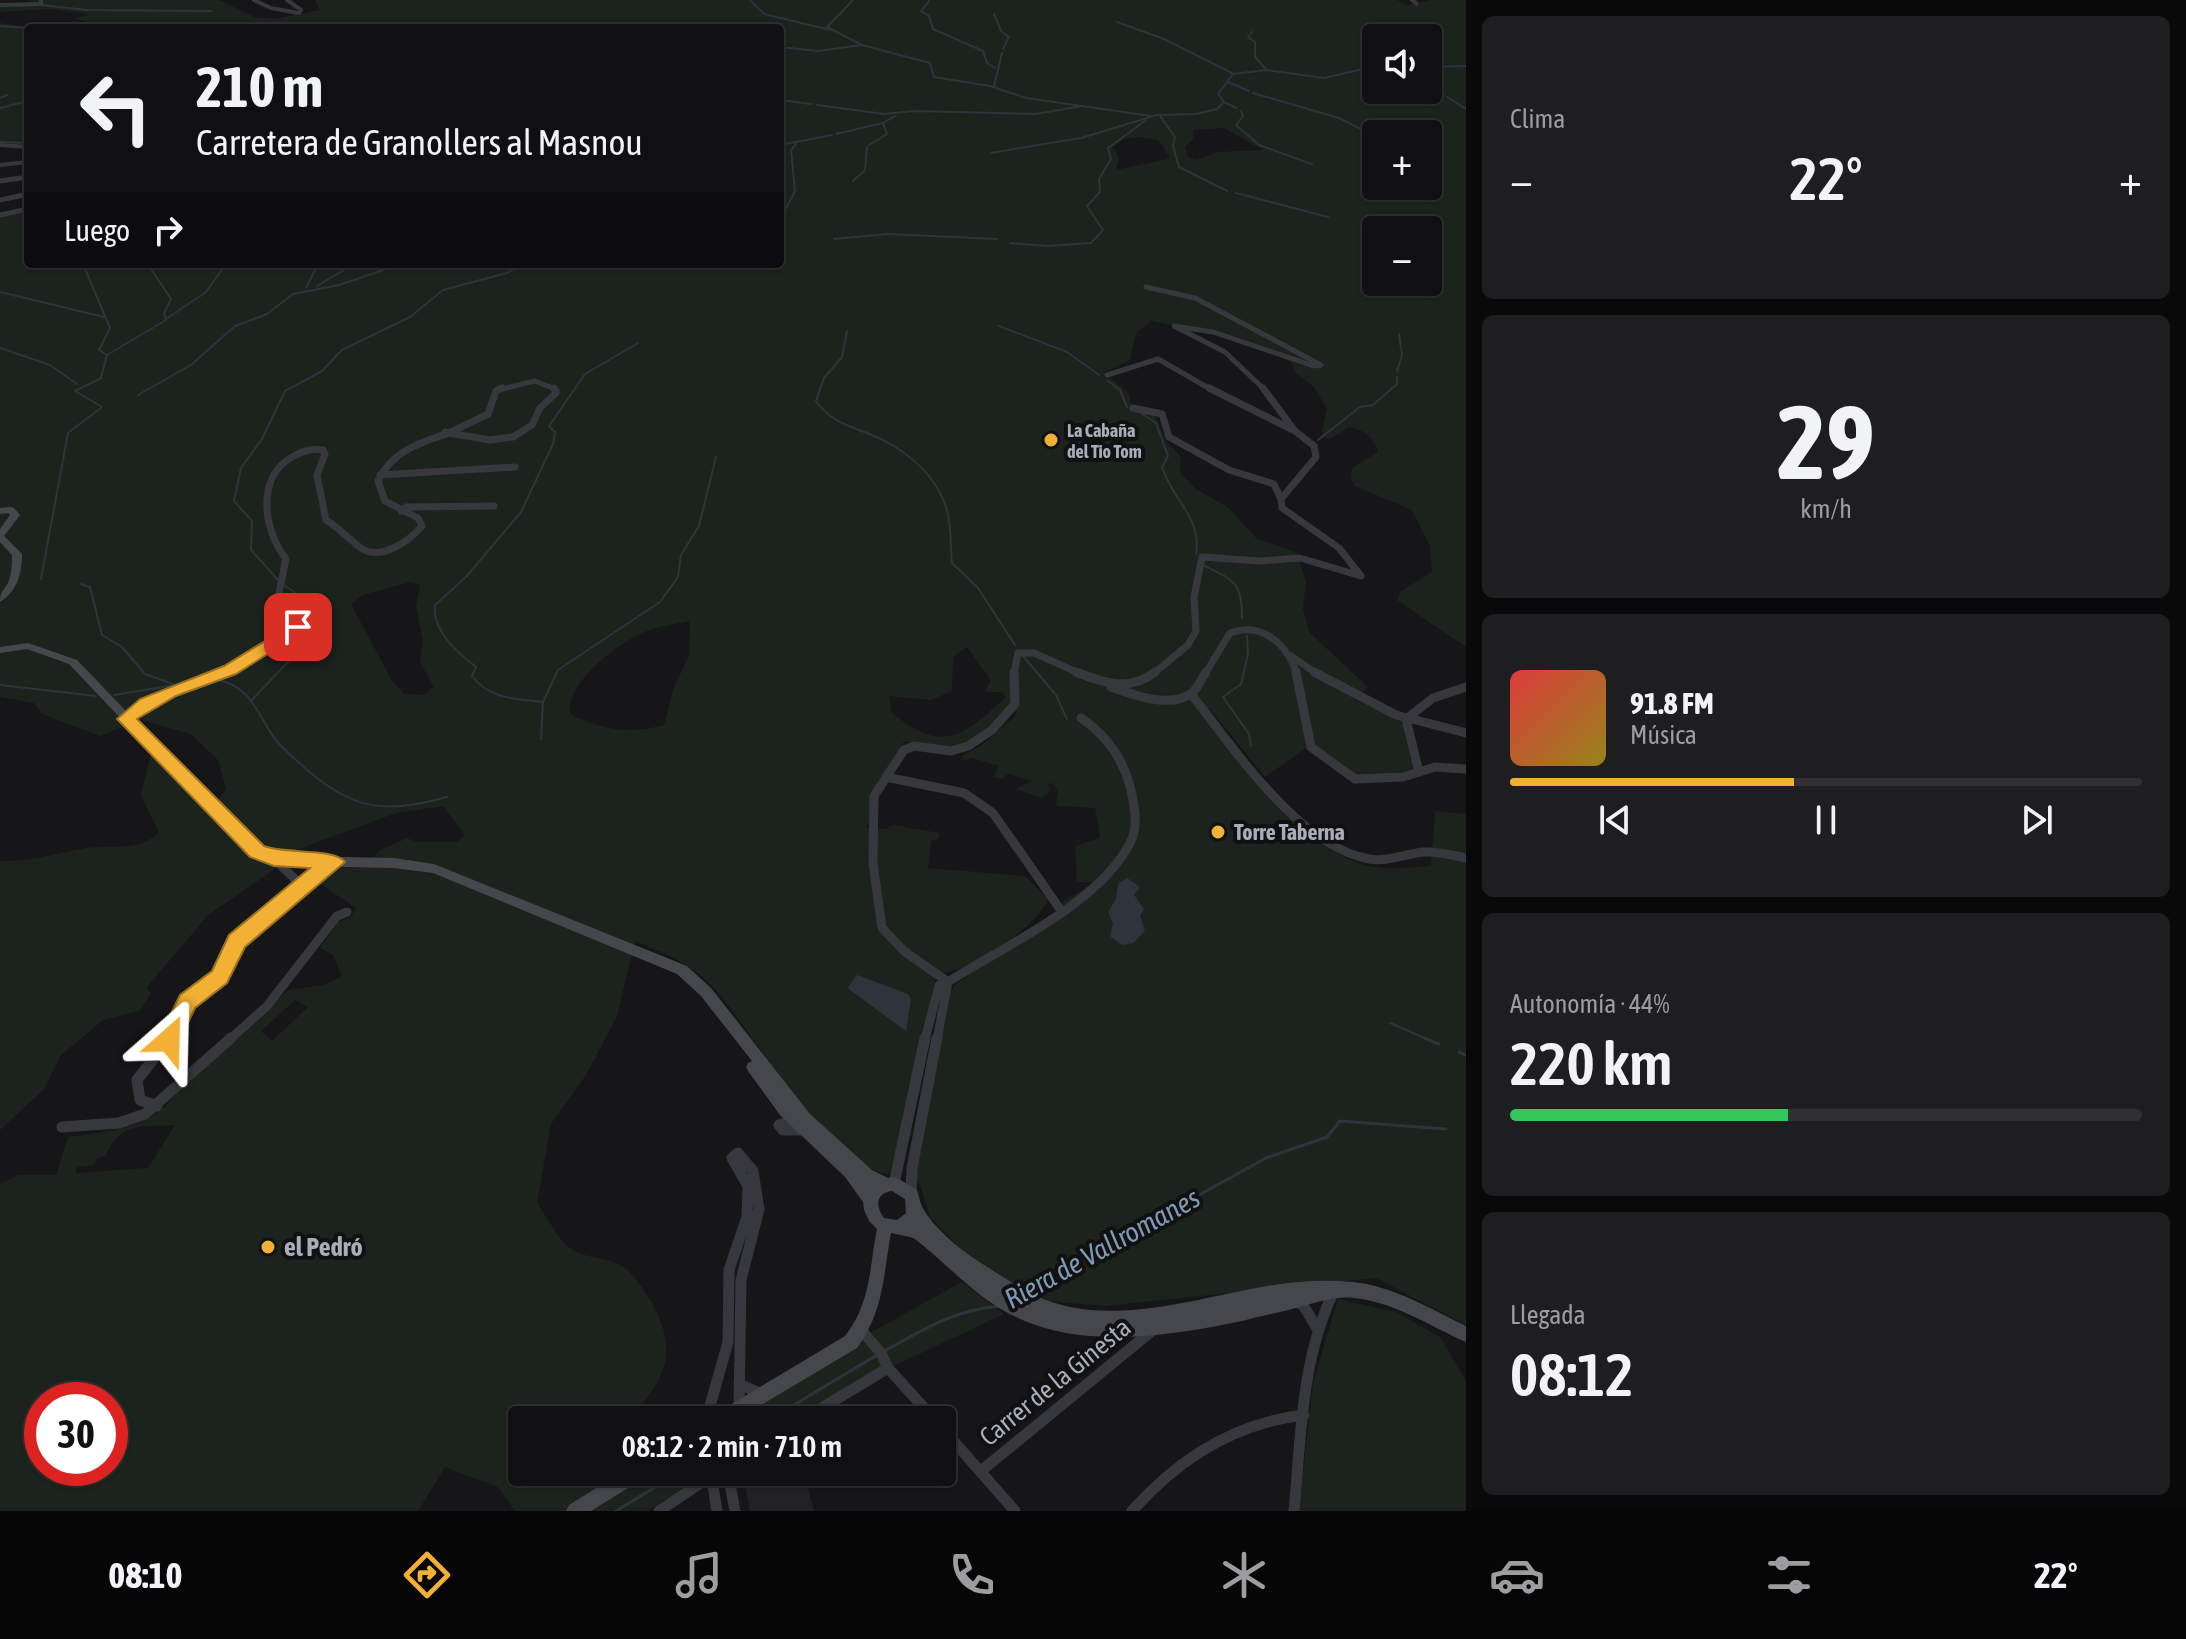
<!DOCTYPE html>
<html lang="es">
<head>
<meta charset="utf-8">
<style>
	body { margin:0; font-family:"Asap Condensed",sans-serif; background:#1e1e20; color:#f1f3f6; height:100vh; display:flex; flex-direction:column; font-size:30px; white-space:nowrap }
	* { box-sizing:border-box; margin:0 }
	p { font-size:26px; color:#9c9d9f }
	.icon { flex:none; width:44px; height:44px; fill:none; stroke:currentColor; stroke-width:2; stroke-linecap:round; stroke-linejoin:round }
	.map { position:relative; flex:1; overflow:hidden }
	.side { display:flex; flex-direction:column; gap:16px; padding:16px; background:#09090a; width:720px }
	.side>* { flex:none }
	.hud { position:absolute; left:24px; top:24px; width:760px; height:244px; border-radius:8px; box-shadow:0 2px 6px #0004,0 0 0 2px #303032; background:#101012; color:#f1f3f6; overflow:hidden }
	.fabs { position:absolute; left:1362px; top:24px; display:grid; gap:16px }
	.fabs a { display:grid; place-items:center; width:80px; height:80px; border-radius:8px; background:#101012; box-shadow:0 2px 6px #0004,0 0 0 2px #303032; font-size:40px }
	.speed { position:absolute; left:24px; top:1382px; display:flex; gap:16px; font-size:40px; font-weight:700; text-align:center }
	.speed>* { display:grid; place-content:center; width:104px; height:104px; border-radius:50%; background:#101012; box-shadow:0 2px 6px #0004,0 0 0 2px #303032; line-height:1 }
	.speed .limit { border:12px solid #d22; background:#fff; color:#111 }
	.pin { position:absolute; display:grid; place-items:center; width:68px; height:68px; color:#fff; margin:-34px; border-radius:16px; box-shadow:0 4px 12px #0006 }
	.me { position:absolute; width:88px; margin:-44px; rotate:25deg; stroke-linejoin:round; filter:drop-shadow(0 0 6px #0008) }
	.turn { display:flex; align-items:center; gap:28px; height:168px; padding:0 40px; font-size:36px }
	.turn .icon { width:104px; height:104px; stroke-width:2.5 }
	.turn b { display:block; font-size:56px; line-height:68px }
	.then { display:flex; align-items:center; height:76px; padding:0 40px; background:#0003; gap:16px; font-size:30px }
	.big { font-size:60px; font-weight:600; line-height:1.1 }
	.side .widget { flex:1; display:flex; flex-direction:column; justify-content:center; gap:12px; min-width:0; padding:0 28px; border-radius:12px; background:#1e1e20 }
	.side .dial { align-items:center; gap:0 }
	.dial b { font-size:104px; line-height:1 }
	.song { display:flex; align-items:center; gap:24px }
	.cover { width:96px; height:96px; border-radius:12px; background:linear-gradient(135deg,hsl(0 70% 55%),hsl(50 70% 35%)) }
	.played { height:8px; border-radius:4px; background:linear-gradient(90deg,#f2b134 45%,#303032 45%) }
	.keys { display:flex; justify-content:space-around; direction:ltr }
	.heat { display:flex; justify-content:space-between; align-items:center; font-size:44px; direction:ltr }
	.charge { height:12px; border-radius:6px; background:linear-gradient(90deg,#34c759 44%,#303032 0) }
	.trip { position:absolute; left:508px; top:1406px; width:448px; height:80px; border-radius:8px; background:#101012; box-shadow:0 2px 6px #0004,0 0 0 2px #303032; font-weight:600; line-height:80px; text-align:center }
	.dock { display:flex; height:128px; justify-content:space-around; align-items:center; background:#060607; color:#9c9d9f }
	.dock .icon { width:56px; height:56px }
	.dock .on { color:#f2b134 }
	.dock b { font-size:36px; color:#f1f3f6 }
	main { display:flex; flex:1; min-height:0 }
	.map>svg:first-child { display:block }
	.built { fill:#222225 }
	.green { fill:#1c231d; fill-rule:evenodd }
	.water { fill:#2c353c }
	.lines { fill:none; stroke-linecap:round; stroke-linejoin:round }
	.stream-far1 { stroke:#2c353c; stroke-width:2 }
	.stream { stroke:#2c353c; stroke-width:3 }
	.street-far4 { stroke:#37383d; stroke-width:4 }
	.street-far3 { stroke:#37383d; stroke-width:5 }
	.street-far2 { stroke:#37383d; stroke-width:7 }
	.street-far1 { stroke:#37383d; stroke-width:9 }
	.street { stroke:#37383d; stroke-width:11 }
	.secondary { fill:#45474d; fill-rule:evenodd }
	.route { fill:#f2b134; stroke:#9d7322; stroke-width:2 }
	.poi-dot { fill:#f2b134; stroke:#111113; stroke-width:3 }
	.labels { text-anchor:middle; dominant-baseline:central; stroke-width:8; stroke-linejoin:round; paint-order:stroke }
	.far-poi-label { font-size:18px; font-weight:bold; fill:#a8adb8; stroke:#111113; text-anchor:start }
	.poi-label { font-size:22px; font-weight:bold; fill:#a8adb8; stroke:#111113; text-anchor:start }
	.near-poi-label { font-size:26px; font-weight:bold; fill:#a8adb8; stroke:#111113; text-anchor:start }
	.near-street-label { font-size:26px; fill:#a8adb8; stroke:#111113 }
	.near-water-label { font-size:28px; font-style:italic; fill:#7f9bb3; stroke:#111113 }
</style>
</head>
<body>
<main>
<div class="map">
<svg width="1466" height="1511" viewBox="0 0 1466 1511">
	<rect width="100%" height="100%" fill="#161618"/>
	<path class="built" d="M742 1472H804L814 1511H750Z"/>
	<g class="green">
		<path d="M32 0H219L254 17 275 19 320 10 315 0H1397L1407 5 1432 0H1466V647L1397 600 1401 591 1432 572 1430 546 1412 510 1355 486 1351 479 1352 468 1378 452C1375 439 1363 429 1349 427L1330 439 1321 437 1327 409 1314 387 1296 373 1291 362 1268 349 1222 334 1151 321 1136 333 1130 360 1104 372 1129 394 1131 405 1156 417 1167 442 1181 457 1180 473 1196 489 1229 508 1256 538 1297 553 1306 582 1303 609 1309 632 1368 687 1354 700 1404 720 1416 768 1392 775 1340 774 1306 748 1265 777 1210 709H1198C1236 757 1311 860 1375 867 1393 870 1413 867 1431 866L1435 811 1466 814V1325L1376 1278 1103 1306 1049 1301 976 1264 930 1217 920 1185 914 1178 951 991 956 984 1060 912 1056 907 1094 882H1077L1075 846 1100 838 1095 808 1056 806 1058 791 1052 783 1048 784 1050 792 1042 798 1016 789 1032 781 1008 774 1001 779 993 777 999 766 972 758 965 761 962 756 982 745 1013 718 1017 712 1008 710C966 746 961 754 904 741L866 828 885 829 893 825 940 833 937 840 931 841 928 868 1025 876 1048 899C1039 924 989 956 964 967 953 971 944 970 935 979L899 1157 889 1174C830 1169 753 1031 714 988 692 964 665 953 635 941L617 1016 586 1075 551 1124 537 1203C547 1217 557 1238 570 1248 582 1258 604 1257 618 1264 630 1269 640 1284 647 1295 680 1348 669 1378 627 1420H522V1472H708L648 1511H515L498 1487 445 1467 418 1511H0V1184L18 1175H56L68 1137C106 1132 160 1127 178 1089L288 990 324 985 342 976 333 955 320 948 338 922 350 918 356 908 313 879 341 868 365 867 379 851 407 838 416 842H457L465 835 443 806 396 813 291 852 279 851 272 863 275 869 208 915 147 987 151 994 139 1011 103 1020 61 1055 44 1089 0 1130V861C31 862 57 853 87 848 112 845 137 852 159 833L141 795 152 750 210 812 226 789 218 760 191 734 140 720 100 736 42 714 34 703 0 697V217L28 210V264H780V28H113L72 18 89 16 86 13 49 9 0 12V6L39 3 28 1ZM1376 38H1428V90H1376ZM1224 128 1263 150 1218 152 1196 160 1189 158 1185 147 1193 139V130ZM1376 134H1428V186H1376ZM1138 137 1158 140 1169 156 1167 159 1116 170 1119 158 1113 147 1124 139ZM1376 230H1428L1425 282 1434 288 1419 293 1401 282H1376ZM411 582 420 585 416 606 423 640 420 662 434 687 423 695 404 694 391 679 351 604 362 595ZM690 621 689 656 674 687 664 725C628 735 603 730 570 714 566 682 619 642 647 631 659 626 678 623 690 621ZM967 647 991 681 984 692H1003L1005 698C961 738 942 754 891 712L889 696 931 700 952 691 953 657ZM295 1000 308 1007 272 1041 261 1031ZM175 1125 148 1168 76 1173 77 1167 94 1165 97 1158 105 1156C122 1121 140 1127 175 1125ZM42 1400H110V1468H42Z"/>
		<path d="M0 23 36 28H28V145L0 143Z"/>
		<path d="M962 1282 1004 1314 898 1364 798 1420H713Z"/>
		<path d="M1338 1299 1396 1312 1440 1337 1466 1381V1511H1299L1313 1383Z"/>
	</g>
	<g class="water">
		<path d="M1127 878 1140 887 1134 895 1144 909 1140 916 1145 931 1133 943 1122 945 1110 936 1113 923 1108 912 1116 899 1118 884Z"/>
		<path d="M857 975 908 994 911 999 906 1031 850 990 848 987Z"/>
	</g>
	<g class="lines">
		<g class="stream-far1">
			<path d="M750 0 764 14 830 30"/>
			<path d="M853 0 827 27 862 45"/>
			<path d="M929 1 921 11 929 16 933 29 983 51 987 63 995 68"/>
			<path d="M41 5 87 10 211 11"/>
			<path d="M994 14 1001 31 1009 37 1003 49"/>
			<path d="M1117 22 1164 39 1232 73"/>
			<path d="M0 26 30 28"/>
			<path d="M67 28H98"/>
			<path d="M1252 32 1248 37 1255 42V57L1266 69"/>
			<path d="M780 47 818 51 862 45 930 63 934 77 990 86 1026 98 1151 116"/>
			<path d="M1428 67 1466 66"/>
			<path d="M1428 74 1434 88 1444 95"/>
			<path d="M1228 82 1249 91"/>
			<path d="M994 86 1002 53"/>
			<path d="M1253 93 1339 118 1365 131"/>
			<path d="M1447 97 1466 109"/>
			<path d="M0 98 7 95"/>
			<path d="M780 100 811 104"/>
			<path d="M1224 102 1236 108"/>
			<path d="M817 105 884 114 914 111 1036 114 1082 106"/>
			<path d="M0 108 28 101"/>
			<path d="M1241 111 1243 116 1236 125 1259 145 1312 164"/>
			<path d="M1160 116 1175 137 1173 146 1179 167 1227 191"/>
			<path d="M836 134 883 123 895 116"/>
			<path d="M0 142 28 143"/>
			<path d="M780 145 832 135"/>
			<path d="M869 145 887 134 883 123"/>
			<path d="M991 153 1081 138 1157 115 1196 114 1217 109 1224 102 1218 94 1233 74 1267 70 1324 78 1376 66"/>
			<path d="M853 181 865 170 867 147"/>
			<path d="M1236 193 1328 217"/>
			<path d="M780 220 795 191 791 150 796 144"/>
			<path d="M834 239 888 234 997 239"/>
			<path d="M1010 243 1048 246 1091 243 1103 230 1087 206 1100 192 1099 179 1111 159 1108 148 1145 121"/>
			<path d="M317 286 354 264"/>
			<path d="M306 288 318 264"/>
			<path d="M0 292 104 317"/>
			<path d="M166 319 206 292 226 264"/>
			<path d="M999 326 1067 352 1099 375"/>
			<path d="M847 331 842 357 824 378 816 401C829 420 846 425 867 433 901 446 934 471 946 507 952 524 950 546 952 563L978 588 1015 645"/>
			<path d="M0 348 50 365 77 384"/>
			<path d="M107 355 166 320 164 313 171 299 151 269 152 264"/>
			<path d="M1397 371 1402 355 1399 334"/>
			<path d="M1108 381 1120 390 1127 407"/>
			<path d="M138 395 191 365 235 326 267 314 293 294 339 285 401 264"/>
			<path d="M1141 413 1156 423 1168 456 1162 467C1172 500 1202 517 1196 554"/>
			<path d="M1318 440 1360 407 1373 405 1397 384V377"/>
			<path d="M1203 565C1233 580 1242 581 1242 618"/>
			<path d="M41 579 68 433 102 407 75 391 101 378 107 355 99 350 110 328 83 264"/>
			<path d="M278 580 251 550 252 521 234 501 241 468 262 439 285 391 322 371 342 350 410 317 443 290 507 273 524 264"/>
			<path d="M80 584 90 587 102 635 122 647 145 674 176 685"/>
			<path d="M1247 636 1248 654 1241 684 1223 697 1249 734 1251 746"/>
			<path d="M1023 656 1056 695 1067 719"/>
			<path d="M218 680C251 686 257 714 275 739 284 750 295 759 306 769 354 811 387 814 447 797"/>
			<path d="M0 685 96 696"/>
			<path d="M114 695 175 685"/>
			<path d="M252 700 316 632 319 613 310 602 282 584"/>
			<path d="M543 702C516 699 489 699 472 676L476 667C458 653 432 631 435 605L466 577 521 512 553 444 555 432 549 426 585 374 638 343"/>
			<path d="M541 739 543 702 558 670 660 602 678 577 681 555 699 526 716 457"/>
			<path d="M1390 1023 1429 1040"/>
		</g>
		<g class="stream">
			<path d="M1424 1038 1439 1044"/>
			<path d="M1459 1052 1466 1055"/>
			<path d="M1027 1290 1266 1158 1327 1137 1340 1121 1446 1129"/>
			<path d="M886 1350C925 1329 956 1309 1001 1306"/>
			<path d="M769 1420 877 1355"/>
			<path d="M616 1511 680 1472"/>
		</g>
		<g class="street-far4">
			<path d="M254 0 271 8 298 13"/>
			<path d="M287 0 301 10 299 13"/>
			<path d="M1412 0 1417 4"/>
			<path d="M0 5 41 4V0"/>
			<path d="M0 145 28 147"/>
			<path d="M0 165 28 162"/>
		</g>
		<g class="street-far3">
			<path d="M0 181 28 177"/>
			<path d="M0 200 28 194"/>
			<path d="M0 215 28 209"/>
			<path d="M1146 287 1195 298 1321 365 1314 366 1213 332 1174 326 1225 352 1265 390"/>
			<path d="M1107 375 1158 359 1212 390"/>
			<path d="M498 390 535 381 557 390"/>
		</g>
		<g class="street-far2">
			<path d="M1209 388 1291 429"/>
			<path d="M1133 408 1162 414 1169 437 1229 470 1274 484 1281 499"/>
			<path d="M445 432 449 433"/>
			<path d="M449 433 490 440 513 437 532 425 540 408 556 393 554 388"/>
			<path d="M449 433 488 414 496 391 502 388"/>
			<path d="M380 475 515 467"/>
			<path d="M401 511 406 507 494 506"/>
			<path d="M1290 655 1317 674"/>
			<path d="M221 674 268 650 298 627 279 593 286 559C263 530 256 477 292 457 303 451 311 448 323 450L325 454 317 475 326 520C339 528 349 539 361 548 381 562 410 540 422 526L418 518 385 501 378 481C392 451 419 443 449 433"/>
			<path d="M1014 674 1018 653H1034L1081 674"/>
			<path d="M1153 674 1188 645 1196 631 1194 597 1202 557 1260 561 1300 558 1361 576 1339 548 1282 508 1281 499 1316 457 1314 446 1295 431 1263 388"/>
			<path d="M1205 674 1230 633C1262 621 1287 644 1297 674"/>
		</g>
		<g class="street-far1">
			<path d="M1014 672 1015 704 992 730 968 746 951 751 914 746 904 750 874 796 873 863 882 928 904 951 948 982C1004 946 1101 903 1131 841 1139 825 1134 802 1130 786 1122 757 1106 735 1081 718"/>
			<path d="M1076 672C1103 683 1130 692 1155 672"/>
			<path d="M1296 672 1311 747 1355 779 1403 777 1435 767 1466 769"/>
			<path d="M1314 672 1396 715 1466 733"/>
			<path d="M1111 687C1133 695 1170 709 1192 693 1198 688 1202 678 1206 672"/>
			<path d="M1191 694C1233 747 1298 846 1369 859 1387 862 1406 854 1423 852 1438 851 1452 855 1466 858"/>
			<path d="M126 719 155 698 226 672"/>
			<path d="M1419 772 1406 719 1433 698 1466 687"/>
			<path d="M886 777 964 793 993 813 1060 909"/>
			<path d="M294 890 335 862"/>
			<path d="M169 1040 188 1002 220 977 232 946 276 908 295 885V879L274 859"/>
			<path d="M229 1040 267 1006 337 916 347 912"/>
			<path d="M925 1040 939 985 948 982 937 1040"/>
		</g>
		<g class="street">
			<path d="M157 1106 140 1100 137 1080 170 1038"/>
			<path d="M779 1125 797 1119"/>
			<path d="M779 1125 783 1130H804"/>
			<path d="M62 1127 119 1123 145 1114 231 1038"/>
			<path d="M894 1184 925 1038"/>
			<path d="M911 1193 912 1168 937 1038"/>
			<path d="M1294 1301 1303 1305 1318 1330"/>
			<path d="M862 1331 881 1353 888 1368 935 1420"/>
			<path d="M739 1384 762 1394"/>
			<path d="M706 1420 728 1342 729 1270 747 1217 748 1186 732 1158 738 1153 753 1171 759 1209 741 1280 739 1408"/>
			<path d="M802 1420 888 1368"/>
			<path d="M942 1428 1015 1511"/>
			<path d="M981 1471 1153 1330"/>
			<path d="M720 1472 729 1479 735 1511"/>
			<path d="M659 1511 717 1472"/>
			<path d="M717 1511 713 1486 718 1473"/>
			<path d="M1132 1511C1178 1459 1234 1423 1304 1415"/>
			<path d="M1294 1511C1301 1437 1301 1361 1333 1293"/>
		</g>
		<g class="secondary">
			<path d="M11 507 14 508 20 515 4 536 22 554C22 573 17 592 0 602 0 592 3 591 8 583 12 574 12 564 12 555L0 542V529L10 515 9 513 0 514V508Z"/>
			<path d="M28 643 77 660 225 814 266 851 290 856 394 858 434 864 687 966 711 988 810 1114 872 1170 888 1178 894 1177 899 1179 917 1190C919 1196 920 1202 922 1207 937 1232 964 1253 989 1268 1015 1285 1040 1301 1070 1307 1130 1319 1193 1300 1251 1289 1284 1282 1320 1279 1353 1282 1393 1286 1431 1309 1466 1326V1342C1429 1326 1395 1302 1354 1298 1335 1296 1319 1302 1300 1307 1281 1312 1261 1316 1242 1321 1164 1337 1071 1352 999 1308 969 1289 943 1261 915 1239L910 1237 891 1233C883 1276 884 1311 857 1348L736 1420H713L715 1414 845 1336C871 1303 869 1269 877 1229L869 1221 864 1210 863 1202 845 1177 780 1115 748 1071 746 1067 748 1063 752 1061 701 996 677 974 433 873 394 868 290 866 258 858 217 820 69 664 27 649 0 653V647ZM892 1191 905 1199 906 1213 897 1220 884 1218C875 1206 876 1193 892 1191Z"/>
			<path d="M622 1472H646L644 1478 591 1511H566L569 1505Z"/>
		</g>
	</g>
	<path class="route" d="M298 621 306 627 304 631 236 674 176 696 137 719 264 846C283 854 336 848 345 862L245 947 227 983 195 1008 177 1047 169 1049 162 1047 158 1040 180 995 212 971 229 935 310 868 274 866 250 857 117 719 140 699 224 666Z"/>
	<g class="poi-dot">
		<circle cx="1051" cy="440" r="8"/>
		<circle cx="1218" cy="832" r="8"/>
		<circle cx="268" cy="1247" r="8"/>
	</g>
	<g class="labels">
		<g class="far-poi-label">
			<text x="1067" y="430">La Cabaña<tspan x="1067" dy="21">del Tio Tom</tspan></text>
		</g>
		<g class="poi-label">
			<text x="1234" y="832">Torre Taberna</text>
		</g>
		<g class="near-poi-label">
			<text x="284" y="1247">el Pedró</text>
		</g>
		<g class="near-street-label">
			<text transform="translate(1055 1382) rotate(-39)">Carrer de la Ginesta</text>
		</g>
		<g class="near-water-label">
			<text transform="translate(1102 1248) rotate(-29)">Riera de Vallromanes</text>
		</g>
	</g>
</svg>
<div class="fabs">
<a><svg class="icon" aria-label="sound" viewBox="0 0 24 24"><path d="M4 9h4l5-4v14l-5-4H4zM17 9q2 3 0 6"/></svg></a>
<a>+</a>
<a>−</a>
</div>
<div class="speed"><div class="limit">30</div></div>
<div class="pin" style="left:298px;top:627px;background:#d93025"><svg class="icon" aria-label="arrive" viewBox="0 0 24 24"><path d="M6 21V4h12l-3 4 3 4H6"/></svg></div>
<svg class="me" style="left:169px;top:1040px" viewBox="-20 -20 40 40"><path d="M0-17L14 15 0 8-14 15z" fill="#f2b134" stroke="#fff" stroke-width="4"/></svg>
<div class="trip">08:12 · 2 min · 710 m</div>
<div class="hud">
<div class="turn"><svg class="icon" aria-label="left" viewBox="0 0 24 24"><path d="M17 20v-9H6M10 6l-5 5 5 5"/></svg><div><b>210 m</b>Carretera de Granollers al Masnou</div></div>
<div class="then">Luego<svg class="icon" aria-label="right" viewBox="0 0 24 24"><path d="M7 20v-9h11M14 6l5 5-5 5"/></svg></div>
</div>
</div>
<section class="side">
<div class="widget"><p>Clima</p>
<div class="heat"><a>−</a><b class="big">22°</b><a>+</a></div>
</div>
<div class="widget dial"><b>29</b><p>km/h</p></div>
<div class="widget">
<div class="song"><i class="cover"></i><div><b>91.8 FM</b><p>Música</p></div></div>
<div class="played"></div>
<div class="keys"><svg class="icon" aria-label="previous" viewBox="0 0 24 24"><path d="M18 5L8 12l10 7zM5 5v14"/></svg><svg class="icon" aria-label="pause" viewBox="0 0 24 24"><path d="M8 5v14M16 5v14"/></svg><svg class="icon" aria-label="next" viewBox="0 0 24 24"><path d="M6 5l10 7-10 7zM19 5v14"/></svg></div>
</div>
<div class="widget"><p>Autonomía · 44%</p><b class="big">220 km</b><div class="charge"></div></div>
<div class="widget"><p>Llegada</p><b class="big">08:12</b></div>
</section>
</main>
<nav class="dock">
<b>08:10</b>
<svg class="icon on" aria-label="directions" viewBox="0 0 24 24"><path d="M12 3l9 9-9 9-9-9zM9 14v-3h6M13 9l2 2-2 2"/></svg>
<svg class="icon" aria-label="music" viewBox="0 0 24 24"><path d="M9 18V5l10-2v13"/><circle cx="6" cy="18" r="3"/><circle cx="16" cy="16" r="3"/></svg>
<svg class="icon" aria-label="phone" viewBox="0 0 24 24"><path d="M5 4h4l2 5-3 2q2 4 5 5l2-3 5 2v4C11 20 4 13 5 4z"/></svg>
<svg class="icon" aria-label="climate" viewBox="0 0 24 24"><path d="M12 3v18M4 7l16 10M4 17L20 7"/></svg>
<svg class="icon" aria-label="car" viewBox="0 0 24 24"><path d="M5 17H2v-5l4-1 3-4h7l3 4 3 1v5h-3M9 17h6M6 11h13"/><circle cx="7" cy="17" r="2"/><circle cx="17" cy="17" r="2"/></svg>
<svg class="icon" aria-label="filters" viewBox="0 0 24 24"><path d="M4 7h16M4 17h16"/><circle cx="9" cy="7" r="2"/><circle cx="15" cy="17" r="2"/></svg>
<b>22°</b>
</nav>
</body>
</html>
